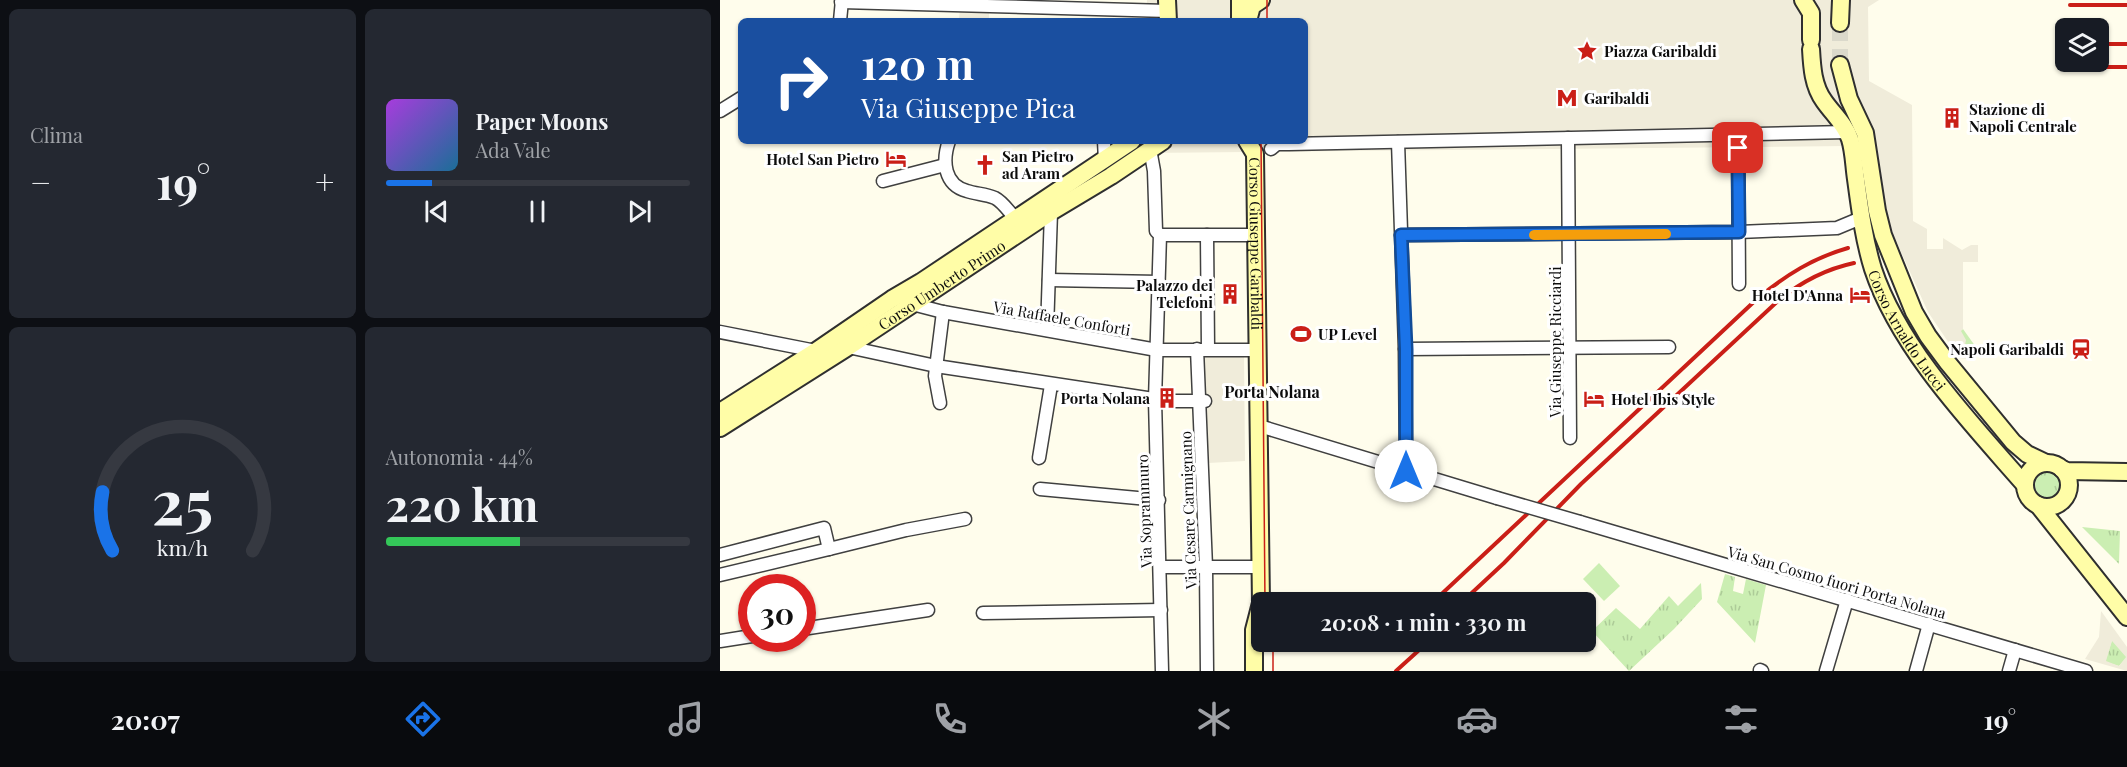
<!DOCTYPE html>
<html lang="it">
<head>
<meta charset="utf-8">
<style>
	body { margin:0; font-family:"Playfair Display",serif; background:#242831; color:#f1f3f6; height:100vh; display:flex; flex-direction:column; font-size:22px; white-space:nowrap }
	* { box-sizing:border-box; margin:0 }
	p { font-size:20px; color:#9ea1a6 }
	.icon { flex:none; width:33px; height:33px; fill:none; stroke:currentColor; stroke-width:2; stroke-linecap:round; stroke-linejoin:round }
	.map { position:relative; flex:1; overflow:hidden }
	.panel { display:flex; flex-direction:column; gap:9px; padding:9px; background:#0d0f14; width:720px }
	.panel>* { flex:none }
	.guide { position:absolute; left:18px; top:18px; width:570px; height:126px; border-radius:9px; box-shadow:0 2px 4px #0004; background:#1a4fa0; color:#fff; overflow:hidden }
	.tools { position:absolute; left:1335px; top:18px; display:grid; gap:12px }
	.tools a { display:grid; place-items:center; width:54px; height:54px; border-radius:9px; background:#171b24; box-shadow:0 2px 4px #0004; font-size:30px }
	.speed { position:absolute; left:18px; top:574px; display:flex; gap:12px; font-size:30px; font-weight:700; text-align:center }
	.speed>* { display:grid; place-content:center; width:78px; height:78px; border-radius:50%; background:#171b24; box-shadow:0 2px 4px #0004; line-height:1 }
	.speed .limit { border:9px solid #d22; background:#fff; color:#111 }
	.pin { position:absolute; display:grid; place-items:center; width:51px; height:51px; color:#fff; margin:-26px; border-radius:12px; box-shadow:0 3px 9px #0006 }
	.me { position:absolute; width:66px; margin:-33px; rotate:0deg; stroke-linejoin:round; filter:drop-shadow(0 0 4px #0008) }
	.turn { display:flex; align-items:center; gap:21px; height:126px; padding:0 24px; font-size:27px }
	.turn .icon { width:78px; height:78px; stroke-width:2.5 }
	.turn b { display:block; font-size:42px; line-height:51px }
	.big { font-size:45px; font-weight:700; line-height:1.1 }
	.panel .card { flex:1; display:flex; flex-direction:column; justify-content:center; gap:9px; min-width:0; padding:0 21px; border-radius:9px; background:#242831 }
	.panel .dial { align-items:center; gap:0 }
	.dial svg { height:156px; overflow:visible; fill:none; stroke:#363941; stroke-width:7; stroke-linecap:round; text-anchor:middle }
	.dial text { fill:#f1f3f6; stroke:none }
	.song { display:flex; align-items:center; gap:18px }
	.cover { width:72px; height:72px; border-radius:9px; background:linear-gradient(135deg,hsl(280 70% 55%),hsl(200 70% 35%)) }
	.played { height:6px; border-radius:3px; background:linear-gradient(90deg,#1a73e8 15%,#363941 15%) }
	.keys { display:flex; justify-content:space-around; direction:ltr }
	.heat { display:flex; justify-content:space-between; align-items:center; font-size:33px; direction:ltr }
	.charge { height:9px; border-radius:4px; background:linear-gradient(90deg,#34c759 44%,#363941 0) }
	.panel .tiles { flex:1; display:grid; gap:9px; grid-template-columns:repeat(2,1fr) }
	.trip { position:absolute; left:531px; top:592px; width:345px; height:60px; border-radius:9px; background:#171b24; box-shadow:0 2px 4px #0004; font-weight:700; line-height:60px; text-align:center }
	.dock { display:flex; height:96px; justify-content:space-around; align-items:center; background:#090b0e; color:#9ea1a6 }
	.dock .icon { width:42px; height:42px }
	.dock .selected { color:#1a73e8 }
	.dock b { font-size:27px; color:#f1f3f6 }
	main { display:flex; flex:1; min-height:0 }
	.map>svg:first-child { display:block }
	.grass { fill:#cbeeb2 }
	.park { fill:url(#park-tufts) }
	.plaza { fill:#f0ecda; fill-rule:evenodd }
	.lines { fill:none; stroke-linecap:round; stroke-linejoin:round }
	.secondary-tunnel { stroke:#dbd9cb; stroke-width:16; stroke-dasharray:16 8; stroke-linecap:butt }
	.street-casing { stroke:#404040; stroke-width:15 }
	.secondary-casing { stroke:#2f2f2f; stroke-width:20 }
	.street { stroke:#fff; stroke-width:12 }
	.secondary { stroke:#fffda7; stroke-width:16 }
	.tram { stroke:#ca1f17; stroke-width:1.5 }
	.rail { stroke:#ca1f17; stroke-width:4 }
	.street-bridge-casing { stroke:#404040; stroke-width:15; stroke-linecap:butt }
	.street-bridge { stroke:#fff; stroke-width:12 }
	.route-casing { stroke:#114b97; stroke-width:15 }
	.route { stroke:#1a73e8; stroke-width:10 }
	.slow { stroke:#f59e0b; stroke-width:10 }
	.labels { text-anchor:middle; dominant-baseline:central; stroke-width:6; stroke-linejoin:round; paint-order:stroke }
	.poi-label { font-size:15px; font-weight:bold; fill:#0d0d0d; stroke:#fff; text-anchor:start }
	.street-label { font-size:15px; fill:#0d0d0d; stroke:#fff }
	.neighbourhood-label { font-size:16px; font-weight:bold; fill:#0d0d0d; stroke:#fff }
</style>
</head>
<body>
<main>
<section class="panel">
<div class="tiles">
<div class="card"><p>Clima</p>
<div class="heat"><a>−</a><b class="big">19°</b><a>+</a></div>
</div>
<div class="card">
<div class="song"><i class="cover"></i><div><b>Paper Moons</b><p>Ada Vale</p></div></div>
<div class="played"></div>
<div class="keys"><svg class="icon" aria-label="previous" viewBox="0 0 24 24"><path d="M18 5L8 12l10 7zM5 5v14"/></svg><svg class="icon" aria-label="pause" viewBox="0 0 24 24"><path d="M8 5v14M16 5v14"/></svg><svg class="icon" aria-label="next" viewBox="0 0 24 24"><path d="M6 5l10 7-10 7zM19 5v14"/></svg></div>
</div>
<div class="card dial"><svg viewBox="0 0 100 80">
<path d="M14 69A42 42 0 1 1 86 69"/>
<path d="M14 69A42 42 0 0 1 9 39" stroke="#1a73e8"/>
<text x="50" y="56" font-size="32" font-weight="700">25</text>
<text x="50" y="72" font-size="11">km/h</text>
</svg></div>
<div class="card"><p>Autonomia · 44%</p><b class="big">220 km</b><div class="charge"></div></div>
</div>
</section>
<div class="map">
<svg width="1407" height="671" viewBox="0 0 1407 671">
	<defs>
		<pattern id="park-tufts" width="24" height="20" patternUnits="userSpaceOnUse" patternTransform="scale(1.5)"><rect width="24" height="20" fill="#cbeeb2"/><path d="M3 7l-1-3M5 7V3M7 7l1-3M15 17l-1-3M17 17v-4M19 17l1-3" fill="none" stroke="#adcb98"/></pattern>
	</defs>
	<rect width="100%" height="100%" fill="#fffdec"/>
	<g class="grass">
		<path d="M1243 329 1258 350 1252 354 1245 345 1240 331Z"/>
		<path d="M879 563 900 586 884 601 863 579Z"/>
	</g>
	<g class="park">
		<circle cx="1328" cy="485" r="13"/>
		<path d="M1362 527 1400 531 1399 564Z"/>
		<path d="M1005 574 1015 577 1013 591 1023 594 1026 579 1046 585 1035 643 997 602Z"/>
		<path d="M981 583 982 599 954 629 909 671 872 631 896 608 920 629 949 596 958 606Z"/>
		<path d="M1392 640 1407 657 1399 666 1385 662Z"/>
	</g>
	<g class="plaza">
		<path d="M427 0H1159L1148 7 1149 81 1192 105 1193 221 1207 229V249H1223V238L1242 250 1251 245H1258V262H1243V329L1241 331 1246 340 1245 345 1251 353 1258 350 1260 352 1250 359 1239 358 1208 312 1167 221 1157 148 1125 146 425 153V141H585V21H426Z"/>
		<path d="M240 7 269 8V21H239Z"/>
		<path d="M524 355 525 461 488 463 483 356Z"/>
		<path d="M1381 611 1407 647V671L1365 659 1379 637ZM1392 641 1406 657 1399 666 1386 661Z"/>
	</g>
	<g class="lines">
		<path class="secondary-tunnel" d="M1120 65V23"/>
		<g class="street-casing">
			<g id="street">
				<path d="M121 2 448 11"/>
				<path d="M120 21 122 0"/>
				<path d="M0 111 21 98"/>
				<path d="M1018 134 1019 284"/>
				<path d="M848 138 850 438"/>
				<path d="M229 141C222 161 224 185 247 191 256 194 266 194 275 198 283 202 289 212 295 218"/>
				<path d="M384 141 385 161"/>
				<path d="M678 142 685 349 686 471"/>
				<path d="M430 149 434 171 436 231 440 235 435 400 442 671"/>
				<path d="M551 149 557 144H569L1127 132"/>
				<path d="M163 181 225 165"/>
				<path d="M440 235H537"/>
				<path d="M487 235 488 349"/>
				<path d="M681 235 1019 232 1117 228 1141 218"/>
				<path d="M329 280 439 282"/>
				<path d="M192 304 223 312 437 350H539"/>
				<path d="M327 330 331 212"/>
				<path d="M0 332 96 351"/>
				<path d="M128 347 216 366 440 400"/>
				<path d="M477 349 486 567 487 671"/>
				<path d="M685 349 949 347"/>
				<path d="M455 401H485"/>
				<path d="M220 403 215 376 223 312"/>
				<path d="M540 427 546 428 777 498"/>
				<path d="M319 458 331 385"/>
				<path d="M320 489 439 500"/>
				<path d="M860 522 1366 671"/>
				<path d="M109 549 186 530 245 519"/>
				<path d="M0 555 104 528 109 549 0 575"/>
				<path d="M441 567H541"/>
				<path d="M263 613 441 610"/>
				<path d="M82 629 208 610"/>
				<path d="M0 641 32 636"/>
				<path d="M1040 670 1042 671"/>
				<path d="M1106 671 1127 600"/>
				<path d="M1196 671 1209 624"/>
				<path d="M1289 671 1295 650"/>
			</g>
		</g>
		<g class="secondary-casing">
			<g id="secondary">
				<path d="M447 0 448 21"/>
				<path d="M520 0V21"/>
				<path d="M1083 0 1091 13V40"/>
				<path d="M528 21 532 6 541 0"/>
				<path d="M1120 23 1121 0"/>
				<path id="s1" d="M1091 49C1092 67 1093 86 1104 101 1113 114 1125 124 1130 139 1134 152 1134 166 1136 179 1140 209 1144 240 1153 269 1179 348 1251 423 1305 485"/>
				<path d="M1120 65 1129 99 1145 133 1157 211 1163 235 1194 312 1208 336 1228 363 1293 442 1307 454 1326 463"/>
				<path id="s2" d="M527 141 535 154 541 603 534 630V671"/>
				<path d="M0 412 96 351 172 299 201 282 412 141"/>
				<path id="s3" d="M0 428 128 347 331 212 391 176 443 141"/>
				<circle cx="1327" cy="485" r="22"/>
				<path d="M1342 469 1347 471 1407 472"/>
				<path d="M1318 505 1407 617"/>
			</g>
		</g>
		<use href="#street" class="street"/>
		<use href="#secondary" class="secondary"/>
		<g class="tram">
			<path d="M547 0V21"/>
			<path d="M541 141 545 603"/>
			<path d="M553 642V671"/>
		</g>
		<g class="rail">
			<path d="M1350 5H1407"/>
			<path d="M1378 44H1407"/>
			<path d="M1350 67H1407"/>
			<path d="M712 603 1038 298C1066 275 1093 258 1128 248"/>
			<path d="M741 603 784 563 861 484 1059 300C1081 282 1106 269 1134 263"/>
			<path d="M671 650 680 642"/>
			<path d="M676 671 708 642"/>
		</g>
		<g class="street-bridge-casing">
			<path id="street-bridge" d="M777 498 860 522"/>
		</g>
		<use href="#street-bridge" class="street-bridge"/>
	</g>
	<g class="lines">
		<g class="route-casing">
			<path id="route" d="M686 471V349L681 235 1019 232 1018 148"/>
		</g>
		<use href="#route" class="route"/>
		<path class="slow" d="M814 235 946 234"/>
	</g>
	<defs>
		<g id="sight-bare" transform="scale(1.62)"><path d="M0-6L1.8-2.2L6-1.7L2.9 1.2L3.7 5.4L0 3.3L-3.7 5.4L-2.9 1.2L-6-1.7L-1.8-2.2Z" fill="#ca1f17" stroke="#fff" stroke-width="2.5" paint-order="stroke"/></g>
		<g id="metro-bare" transform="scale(1.62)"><path d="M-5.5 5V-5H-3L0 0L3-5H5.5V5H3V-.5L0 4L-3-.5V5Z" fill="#ca1f17" stroke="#fff" stroke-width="2.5" paint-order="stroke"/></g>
		<g id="building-bare" transform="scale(1.62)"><path d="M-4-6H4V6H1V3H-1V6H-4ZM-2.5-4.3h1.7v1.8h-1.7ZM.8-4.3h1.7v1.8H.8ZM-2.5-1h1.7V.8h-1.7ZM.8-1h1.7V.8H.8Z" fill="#ca1f17" stroke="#fff" stroke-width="2.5" paint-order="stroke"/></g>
		<g id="hotel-bare" transform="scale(1.62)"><path d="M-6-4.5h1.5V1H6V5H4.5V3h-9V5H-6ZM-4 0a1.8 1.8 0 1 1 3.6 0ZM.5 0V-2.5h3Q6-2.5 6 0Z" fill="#ca1f17" stroke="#fff" stroke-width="2.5" paint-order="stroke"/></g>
		<g id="church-bare" transform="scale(1.62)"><path d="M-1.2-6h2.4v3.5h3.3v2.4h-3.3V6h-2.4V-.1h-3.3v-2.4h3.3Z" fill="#ca1f17" stroke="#fff" stroke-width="2.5" paint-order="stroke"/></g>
		<g id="stadium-bare" transform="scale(1.62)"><path d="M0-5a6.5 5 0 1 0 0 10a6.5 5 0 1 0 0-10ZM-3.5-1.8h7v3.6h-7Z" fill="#ca1f17" stroke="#fff" stroke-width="2.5" paint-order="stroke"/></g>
		<g id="station-bare" transform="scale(1.62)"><path d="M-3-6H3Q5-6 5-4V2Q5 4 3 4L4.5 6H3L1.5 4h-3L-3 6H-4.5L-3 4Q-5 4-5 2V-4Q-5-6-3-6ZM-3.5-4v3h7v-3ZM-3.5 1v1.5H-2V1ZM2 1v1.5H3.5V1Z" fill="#ca1f17" stroke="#fff" stroke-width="2.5" paint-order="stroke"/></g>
	</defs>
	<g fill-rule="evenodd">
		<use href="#sight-bare" x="867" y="51"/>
		<use href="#metro-bare" x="847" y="98"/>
		<use href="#building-bare" x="1232" y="118"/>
		<use href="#hotel-bare" x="176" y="159"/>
		<use href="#church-bare" x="265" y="165"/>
		<use href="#building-bare" x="510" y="294"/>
		<use href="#hotel-bare" x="1140" y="295"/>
		<use href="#stadium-bare" x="581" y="334"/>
		<use href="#station-bare" x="1361" y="349"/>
		<use href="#building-bare" x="447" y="398"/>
		<use href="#hotel-bare" x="874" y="399"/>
	</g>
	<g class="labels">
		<g class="poi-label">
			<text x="884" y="51">Piazza Garibaldi</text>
			<text x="864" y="98">Garibaldi</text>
			<text x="1249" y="109">Stazione di<tspan x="1249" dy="17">Napoli Centrale</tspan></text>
			<text x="282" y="156">San Pietro<tspan x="282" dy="17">ad Aram</tspan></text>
			<text x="159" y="159" text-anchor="end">Hotel San Pietro</text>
			<text x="493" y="285" text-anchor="end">Palazzo dei<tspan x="493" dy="17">Telefoni</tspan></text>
			<text x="1123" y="295" text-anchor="end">Hotel D'Anna</text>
			<text x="598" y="334">UP Level</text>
			<text x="1344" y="349" text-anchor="end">Napoli Garibaldi</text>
			<text x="430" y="398" text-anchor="end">Porta Nolana</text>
			<text x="891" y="399">Hotel Ibis Style</text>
		</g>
		<g class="street-label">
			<text stroke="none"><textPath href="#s2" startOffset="105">Corso Giuseppe Garibaldi</textPath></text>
			<text stroke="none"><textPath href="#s3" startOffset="264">Corso Umberto Primo</textPath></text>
			<text transform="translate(342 318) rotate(10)">Via Raffaele Conforti</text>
			<text stroke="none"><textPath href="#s1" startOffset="303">Corso Arnaldo Lucci</textPath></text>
			<text transform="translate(835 342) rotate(-90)">Via Giuseppe Ricciardi</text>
			<text transform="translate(468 510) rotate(-92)">Via Cesare Carmignano</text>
			<text transform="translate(424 511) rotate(-92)">Via Soprammuro</text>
			<text transform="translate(1117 582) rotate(16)">Via San Cosmo fuori Porta Nolana</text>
		</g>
		<g class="neighbourhood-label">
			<text x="552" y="391">Porta Nolana</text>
		</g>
	</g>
</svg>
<div class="tools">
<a><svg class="icon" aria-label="layers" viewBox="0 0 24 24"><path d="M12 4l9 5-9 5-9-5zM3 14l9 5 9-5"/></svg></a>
</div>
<div class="speed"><div class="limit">30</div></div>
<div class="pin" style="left:1018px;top:148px;background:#d93025"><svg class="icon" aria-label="arrive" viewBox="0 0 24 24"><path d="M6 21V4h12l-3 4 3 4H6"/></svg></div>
<svg class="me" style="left:686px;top:471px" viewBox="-20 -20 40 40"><circle r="19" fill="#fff"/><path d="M0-13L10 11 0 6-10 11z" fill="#1a73e8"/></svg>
<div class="trip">20:08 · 1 min · 330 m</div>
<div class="guide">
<div class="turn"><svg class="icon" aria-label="right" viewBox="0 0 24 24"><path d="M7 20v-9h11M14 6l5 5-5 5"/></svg><div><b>120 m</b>Via Giuseppe Pica</div></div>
</div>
</div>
</main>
<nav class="dock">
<b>20:07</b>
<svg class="icon selected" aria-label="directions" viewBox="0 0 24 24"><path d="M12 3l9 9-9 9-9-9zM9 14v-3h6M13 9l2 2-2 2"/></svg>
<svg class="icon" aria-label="music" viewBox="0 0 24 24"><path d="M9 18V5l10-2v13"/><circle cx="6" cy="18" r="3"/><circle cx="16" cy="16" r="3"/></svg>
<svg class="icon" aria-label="phone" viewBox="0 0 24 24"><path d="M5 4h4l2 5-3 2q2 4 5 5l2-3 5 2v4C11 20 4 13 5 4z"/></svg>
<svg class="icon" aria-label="climate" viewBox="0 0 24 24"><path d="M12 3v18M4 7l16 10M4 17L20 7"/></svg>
<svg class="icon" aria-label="car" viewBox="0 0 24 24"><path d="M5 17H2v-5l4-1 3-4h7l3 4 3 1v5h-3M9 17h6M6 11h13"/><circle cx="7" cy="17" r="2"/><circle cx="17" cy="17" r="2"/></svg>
<svg class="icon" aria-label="filters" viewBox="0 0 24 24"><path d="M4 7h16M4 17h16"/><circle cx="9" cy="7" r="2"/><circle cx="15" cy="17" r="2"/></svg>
<b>19°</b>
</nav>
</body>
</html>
